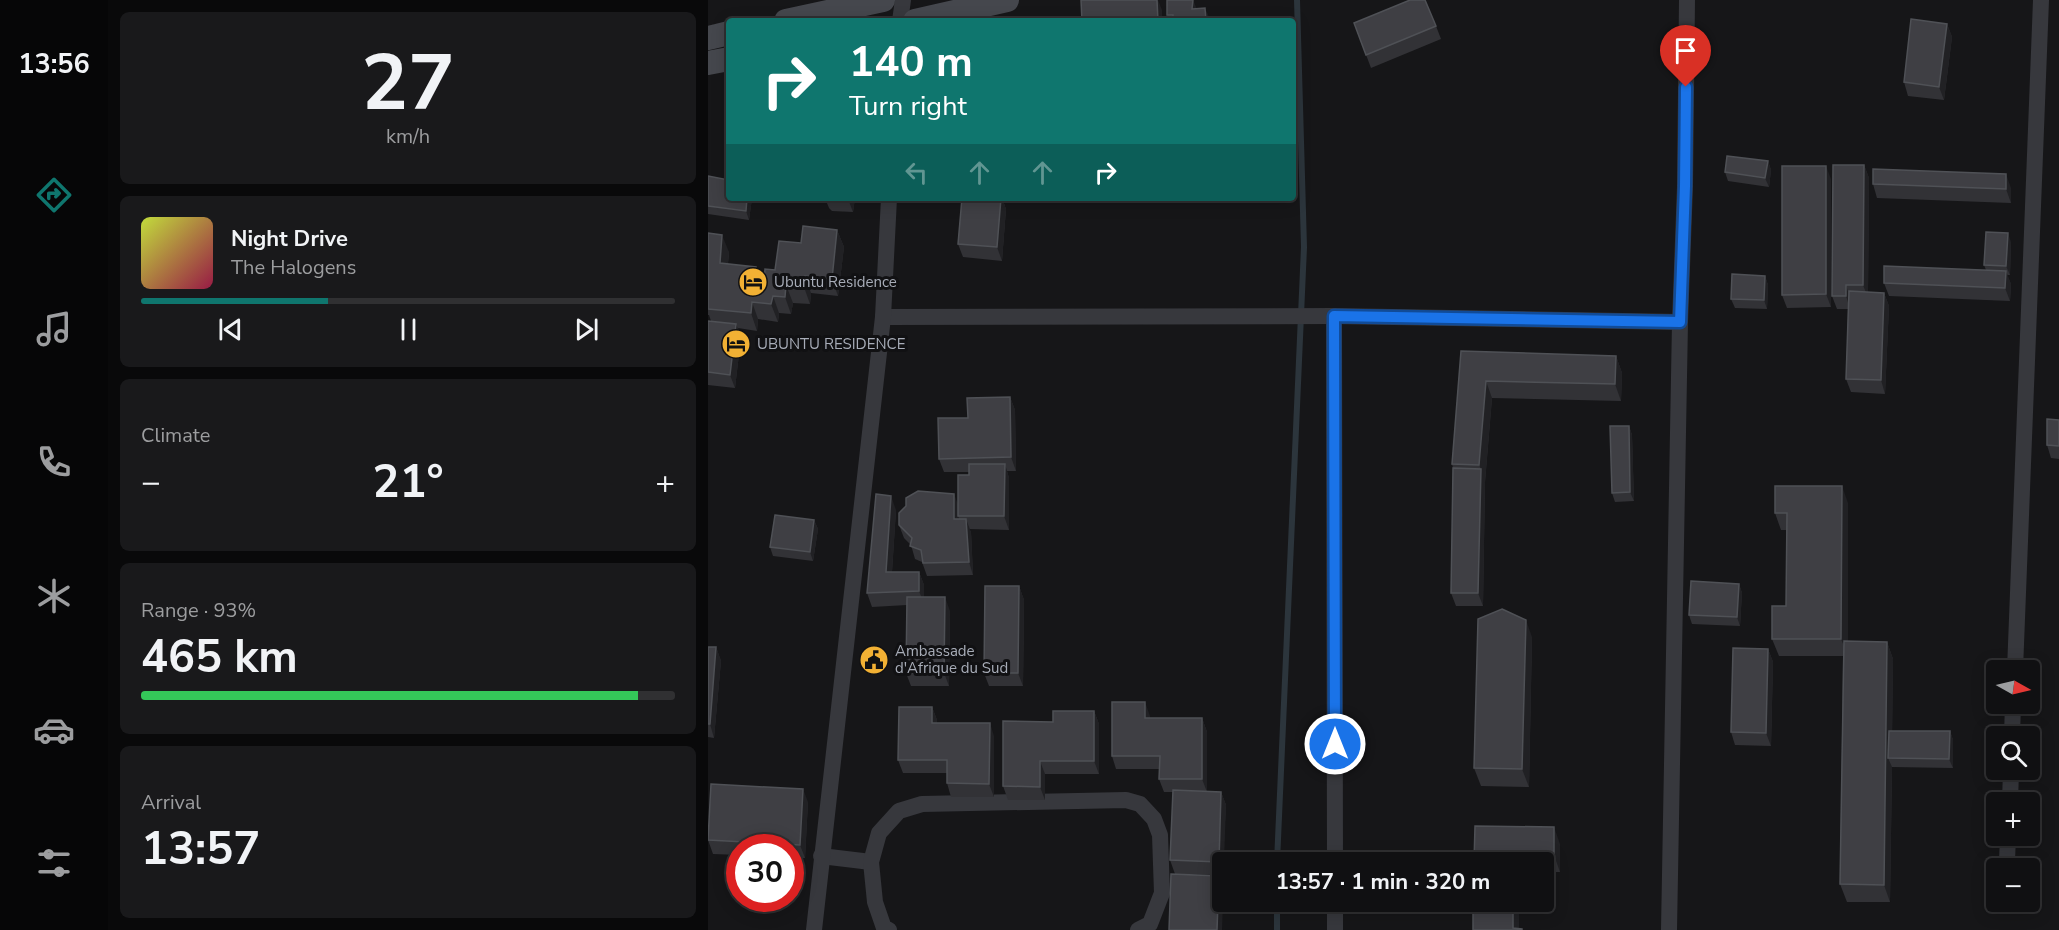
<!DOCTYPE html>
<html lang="en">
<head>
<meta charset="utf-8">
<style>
	body { margin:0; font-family:"Nunito Sans",sans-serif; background:#19191b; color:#f1f3f6; height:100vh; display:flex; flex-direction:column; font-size:22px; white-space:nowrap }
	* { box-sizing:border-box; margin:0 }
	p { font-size:20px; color:#9c9d9f }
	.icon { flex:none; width:33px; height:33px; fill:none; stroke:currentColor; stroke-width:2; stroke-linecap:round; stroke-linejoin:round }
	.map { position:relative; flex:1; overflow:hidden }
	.side { display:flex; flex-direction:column; gap:12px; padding:12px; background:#09090a; width:600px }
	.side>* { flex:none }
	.top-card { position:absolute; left:18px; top:18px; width:570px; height:183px; border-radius:6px; box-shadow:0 3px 15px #0003,0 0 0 2px #303032; background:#0f766e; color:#fff; overflow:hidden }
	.needle { width:39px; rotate:98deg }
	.fabs { position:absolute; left:1278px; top:660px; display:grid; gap:12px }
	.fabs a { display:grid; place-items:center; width:54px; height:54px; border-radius:6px; background:#101012; box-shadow:0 3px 15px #0003,0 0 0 2px #303032; font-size:30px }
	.speed { position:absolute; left:18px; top:834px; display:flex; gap:12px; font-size:30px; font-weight:700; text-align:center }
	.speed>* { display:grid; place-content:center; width:78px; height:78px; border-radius:50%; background:#101012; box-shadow:0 3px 15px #0003,0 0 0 2px #303032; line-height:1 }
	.speed .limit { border:9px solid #d22; background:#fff; color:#111 }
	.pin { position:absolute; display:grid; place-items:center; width:51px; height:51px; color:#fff; margin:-62px -26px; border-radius:50% 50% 50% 0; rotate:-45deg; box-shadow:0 0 6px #0007 }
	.pin .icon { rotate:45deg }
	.me { position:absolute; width:66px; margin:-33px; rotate:0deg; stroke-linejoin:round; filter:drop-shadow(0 0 4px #0008) }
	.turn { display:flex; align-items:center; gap:21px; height:126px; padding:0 24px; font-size:27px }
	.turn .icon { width:78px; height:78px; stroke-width:2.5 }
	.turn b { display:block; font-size:42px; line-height:51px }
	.lanes { display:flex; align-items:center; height:57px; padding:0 24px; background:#0003; justify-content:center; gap:30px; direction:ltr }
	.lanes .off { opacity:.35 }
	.big { font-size:45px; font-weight:700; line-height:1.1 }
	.side .tile { flex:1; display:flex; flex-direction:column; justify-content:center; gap:9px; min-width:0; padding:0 21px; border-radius:9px; background:#19191b }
	.side .dial { align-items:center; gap:0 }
	.dial b { font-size:78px; line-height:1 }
	.song { display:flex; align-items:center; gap:18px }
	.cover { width:72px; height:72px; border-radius:9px; background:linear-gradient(135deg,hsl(70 70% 55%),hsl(340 70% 35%)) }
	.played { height:6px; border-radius:3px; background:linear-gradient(90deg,#0f766e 35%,#303032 35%) }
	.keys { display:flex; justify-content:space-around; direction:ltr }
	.heat { display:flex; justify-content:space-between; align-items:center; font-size:33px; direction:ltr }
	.charge { height:9px; border-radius:4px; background:linear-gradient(90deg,#34c759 93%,#303032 0) }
	.trip { position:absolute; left:504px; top:852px; width:342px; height:60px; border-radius:6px; background:#101012; box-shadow:0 3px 15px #0003,0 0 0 2px #303032; font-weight:700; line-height:60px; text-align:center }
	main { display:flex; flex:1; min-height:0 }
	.menu { display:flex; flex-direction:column; width:108px; justify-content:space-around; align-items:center; background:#060607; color:#9c9d9f }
	.menu .icon { width:42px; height:42px }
	.menu .on { color:#0f766e }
	.menu b { font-size:27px; color:#f1f3f6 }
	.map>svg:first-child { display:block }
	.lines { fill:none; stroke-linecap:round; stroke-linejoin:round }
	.stream { stroke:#2c353c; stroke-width:6 }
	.minor { stroke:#37383d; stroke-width:16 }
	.secondary { stroke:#45474d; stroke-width:24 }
	.wall { fill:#323236 }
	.shaded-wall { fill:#212124 }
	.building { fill:#3f3f44; stroke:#4f5156; stroke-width:1.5 }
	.route-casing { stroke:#114b97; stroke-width:15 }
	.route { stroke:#1a73e8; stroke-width:10 }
	.labels { text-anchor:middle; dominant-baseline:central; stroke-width:6; stroke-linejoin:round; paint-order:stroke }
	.poi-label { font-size:15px; fill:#a8adb8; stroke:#111113; text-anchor:start }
</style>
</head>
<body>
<main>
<nav class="menu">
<b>13:56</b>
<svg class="icon on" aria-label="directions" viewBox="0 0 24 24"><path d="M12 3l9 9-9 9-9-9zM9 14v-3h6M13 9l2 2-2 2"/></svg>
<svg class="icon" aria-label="music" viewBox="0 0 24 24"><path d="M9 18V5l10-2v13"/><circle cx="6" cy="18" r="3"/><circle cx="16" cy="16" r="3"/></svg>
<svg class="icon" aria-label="phone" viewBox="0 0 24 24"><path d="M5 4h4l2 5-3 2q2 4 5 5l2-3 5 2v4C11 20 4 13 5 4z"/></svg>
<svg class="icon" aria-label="climate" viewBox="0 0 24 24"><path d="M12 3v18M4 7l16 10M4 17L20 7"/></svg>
<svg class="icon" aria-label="car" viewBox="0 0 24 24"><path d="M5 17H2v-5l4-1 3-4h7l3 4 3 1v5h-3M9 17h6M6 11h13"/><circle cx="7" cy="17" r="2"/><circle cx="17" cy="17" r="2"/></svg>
<svg class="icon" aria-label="filters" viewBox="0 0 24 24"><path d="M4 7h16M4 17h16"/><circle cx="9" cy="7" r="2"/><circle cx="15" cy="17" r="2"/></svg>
</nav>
<section class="side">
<div class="tile dial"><b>27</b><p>km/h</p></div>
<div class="tile">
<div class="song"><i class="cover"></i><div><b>Night Drive</b><p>The Halogens</p></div></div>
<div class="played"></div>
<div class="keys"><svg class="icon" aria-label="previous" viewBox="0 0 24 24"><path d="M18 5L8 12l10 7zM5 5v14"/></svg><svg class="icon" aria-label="pause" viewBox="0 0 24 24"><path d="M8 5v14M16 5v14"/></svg><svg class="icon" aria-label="next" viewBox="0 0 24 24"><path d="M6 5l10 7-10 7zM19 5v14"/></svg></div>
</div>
<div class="tile"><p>Climate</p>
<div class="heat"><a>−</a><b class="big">21°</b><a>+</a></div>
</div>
<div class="tile"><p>Range · 93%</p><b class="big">465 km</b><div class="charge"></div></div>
<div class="tile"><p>Arrival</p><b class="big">13:57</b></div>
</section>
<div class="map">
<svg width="1351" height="930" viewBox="0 0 1351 930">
	<rect width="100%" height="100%" fill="#161618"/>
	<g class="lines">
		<g class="stream">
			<path d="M569 862 596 247 589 0"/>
			<path d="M569 902V930"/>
		</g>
		<g class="minor">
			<path d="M192 21 195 0"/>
			<path d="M626 316 627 862"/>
			<path d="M175 317 626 316 972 322"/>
			<path d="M1307 670 1333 0"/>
			<path d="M1304 736 1305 704"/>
			<path d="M1302 802 1303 770"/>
			<path d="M113 856 163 862"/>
			<path d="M1299 861 1300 836"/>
			<path d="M627 902V930"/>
			<path d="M106 930 175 317 181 198"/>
			<path d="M181 930 176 928 167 902 163 862 171 833 191 811 214 804 418 800 432 804 446 819 452 835 454 893 442 924 430 930"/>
			<path d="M961 930 972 322 977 186 979 0"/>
		</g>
		<g class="secondary">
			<path d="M78 21 175 0"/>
			<path d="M207 21 299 0"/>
			<path d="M0 38 21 33"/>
			<path d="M0 63 21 59"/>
		</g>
	</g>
	<g class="wall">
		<path d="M488 7V8L501 17V21H461L459 15Z"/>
		<path d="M646 23 728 26 733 39 663 68Z"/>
		<path d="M1239 24 1244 37 1236 100 1200 96 1196 82Z"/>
		<path d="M1060 161 1063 170 1061 187 1020 181 1017 172Z"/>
		<path d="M1156 165 1161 178 1160 292 1176 293 1181 306 1177 394 1143 392 1138 379 1140 309H1129L1124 296Z"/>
		<path d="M0 176 44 198 41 220 0 214Z"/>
		<path d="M1123 179V307L1079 308 1074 295Z"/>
		<path d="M1165 184 1303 188V203L1169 198Z"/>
		<path d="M117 198H147L145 212 124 211 121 208Z"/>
		<path d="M254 198H294L298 209 294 261 255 257 250 244Z"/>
		<path d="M129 230 136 247 130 296 103 293 102 304 85 303 83 314 71 313 70 322 50 319 49 331 30 328 33 337 27 388 0 385V321H3L1 315H0V233L21 252 20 264 54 283H56L93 243Z"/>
		<path d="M1303 242 1302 275H1299L1303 284 1302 301 1181 296 1176 283 1278 270 1276 265Z"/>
		<path d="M1057 276 1060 285 1059 309 1027 308 1023 299Z"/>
		<path d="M753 351 908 356 914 373 913 401 784 398 777 482 775 606H748L743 593 745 468 744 464Z"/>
		<path d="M302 397 307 410 308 471H299L301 478V530L261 529 263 532 265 575 219 576 214 562 207 559 203 545 196 538 191 525 250 504 261 475V472H236L231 459 260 418Z"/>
		<path d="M1351 420V459L1343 458 1339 445Z"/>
		<path d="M921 426 924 435 926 501 907 502 904 493Z"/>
		<path d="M1140 503V641L1179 642 1185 659 1184 731H1242L1245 740V768L1184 767 1182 902H1139L1132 884 1135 656H1071L1064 639 1078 606V530H1073L1067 513Z"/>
		<path d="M188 510 184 572H211L216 585V597L242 611 241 686H203L198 673 199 605 164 607 159 593Z"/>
		<path d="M106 520 110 529 105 561 65 556 62 547Z"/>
		<path d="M1031 584 1034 593 1032 626 984 624 981 615Z"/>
		<path d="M311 586 316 600 315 686H281L276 673Z"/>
		<path d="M824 637 821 787 773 786 766 768Z"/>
		<path d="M0 647H8L13 661 6 738 0 737Z"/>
		<path d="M1060 649 1065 662 1063 746 1027 745 1023 732Z"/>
		<path d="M224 707 229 720V723L286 736V797H243L239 783V773H195L190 760Z"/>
		<path d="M386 711 391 724V774H337V800H300L295 786 345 722Z"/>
		<path d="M442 716V718H494L499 732V791L513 792 518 805 514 875 467 874 462 860 465 792H456L451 779V769H408L404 756Z"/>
		<path d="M100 802 97 858H82V848H32V855L5 854 0 840Z"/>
		<path d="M852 844V872H836V862H766Z"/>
	</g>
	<g class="shaded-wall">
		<path d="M449 0H450L454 10V21H450Z"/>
		<path d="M485 0 488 7V18L484 9Z"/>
		<path d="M497 8 501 17V21H498Z"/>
		<path d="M1239 24 1244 37 1236 100 1231 87Z"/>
		<path d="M1060 161 1063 170 1061 187 1057 178Z"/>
		<path d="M1156 165 1161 178 1160 298 1155 285Z"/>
		<path d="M1118 166 1123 179V307L1118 294Z"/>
		<path d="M1298 174 1303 188V203L1298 189Z"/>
		<path d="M39 198H44L41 220 38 211Z"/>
		<path d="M140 198H147L145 212 140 199Z"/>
		<path d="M293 198H294L298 209 294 261 289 247Z"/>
		<path d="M129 230 136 247 130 296 124 279Z"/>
		<path d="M1300 233 1303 242 1302 275 1298 266Z"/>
		<path d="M14 235 21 252 18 280 12 263Z"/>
		<path d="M48 267 54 284 46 282Z"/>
		<path d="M1298 271 1303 284 1302 301 1297 288Z"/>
		<path d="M97 276 103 293 102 304 96 287Z"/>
		<path d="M1057 276 1060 285 1059 309 1056 300Z"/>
		<path d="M78 285 85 303 83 314 77 297Z"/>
		<path d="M1138 285 1142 298V309L1138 296Z"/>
		<path d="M1176 293 1181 306 1177 394 1173 380Z"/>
		<path d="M65 296 71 313 70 322 63 304Z"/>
		<path d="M44 302 50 319 49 331 43 313Z"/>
		<path d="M28 324 33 337 27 388 22 375Z"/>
		<path d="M908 356 914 373 913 401 907 384Z"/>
		<path d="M778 381 784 398 777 482 775 606 770 593 773 469 771 465Z"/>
		<path d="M302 397 307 410 308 471 303 457Z"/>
		<path d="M921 426 924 435 926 501 922 492Z"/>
		<path d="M297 464 301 478V530L296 516Z"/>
		<path d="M1134 486 1140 503V656L1133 639Z"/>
		<path d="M246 494 251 507 250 516 251 518V532L246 519Z"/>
		<path d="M183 496 188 510 183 586 178 572Z"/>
		<path d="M258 519 263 532 265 575 261 562Z"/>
		<path d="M106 520 110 529 105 561 102 552Z"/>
		<path d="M211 572 216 585V604L211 591Z"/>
		<path d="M1031 584 1034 593 1032 626 1029 617Z"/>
		<path d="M311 586 316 600 315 686 310 673Z"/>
		<path d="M237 597 242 611 241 686 236 673Z"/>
		<path d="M818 620 824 637 821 787 814 769Z"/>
		<path d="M1179 642 1185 659 1184 758H1180L1184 767 1182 902 1176 885Z"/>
		<path d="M8 647 13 661 6 738 2 724Z"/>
		<path d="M1060 649 1065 662 1063 746 1058 733Z"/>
		<path d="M437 702 442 716V731L437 718Z"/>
		<path d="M224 707 229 720 228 736 224 723Z"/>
		<path d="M386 711 391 724V774L386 761Z"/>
		<path d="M494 718 499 732V792L494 779Z"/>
		<path d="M282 723 286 736V797L281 784Z"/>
		<path d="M1242 731 1245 740V768L1241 759Z"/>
		<path d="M332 761 337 774V800L332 787Z"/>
		<path d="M95 789 100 802 97 858 92 845Z"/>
		<path d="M513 792 518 805 516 862H514V873L511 862Z"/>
		<path d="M846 827 852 844V872L846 855Z"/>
		<path d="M511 876 514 886V902H515L514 930H509Z"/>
		<path d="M805 902H811V930L805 928Z"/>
	</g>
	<g class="building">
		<path d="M373 0H449L450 21H374Z"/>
		<path d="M459 0H485L484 9 497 8 498 21H465V15H459Z"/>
		<path d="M702 0H717L728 26 658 55 646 23Z"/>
		<path d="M1203 19 1239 24 1231 87 1196 82Z"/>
		<path d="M1019 156 1060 161 1057 178 1017 172Z"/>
		<path d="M1125 165H1156L1155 285H1138V296H1124Z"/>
		<path d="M1074 166H1118V294L1074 295Z"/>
		<path d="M1165 169 1298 174V189L1165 184Z"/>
		<path d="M0 176 21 180V198H39L38 211 0 206Z"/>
		<path d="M254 198H293L289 247 250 244Z"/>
		<path d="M95 226 129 230 124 279 97 276 96 287 78 285 77 297 65 296 63 304 44 302 43 313 0 309V233L14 235 12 263 48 267 46 282 56 283 57 269 67 270 71 241 93 243Z"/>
		<path d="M1278 232 1300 233 1298 266 1276 265Z"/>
		<path d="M1176 266 1298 271 1297 288 1176 283Z"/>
		<path d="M1024 274 1057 276 1056 300 1023 299Z"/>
		<path d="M1141 291 1176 293 1173 380 1138 379Z"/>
		<path d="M0 321 28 324 22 375 0 372Z"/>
		<path d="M753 351 908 356 907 384 778 381 771 465 744 464Z"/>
		<path d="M302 397 303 457 231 459 230 418H260L259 398Z"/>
		<path d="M1339 419 1351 420V446L1339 445Z"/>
		<path d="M902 426H921L922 492 904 493Z"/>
		<path d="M261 464H297L296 516H250V475H261Z"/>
		<path d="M745 468 773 469 770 593H743Z"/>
		<path d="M1067 486H1134L1133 639H1064V606H1078L1079 513H1067Z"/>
		<path d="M210 491 246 494V519H258L261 562 215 563 213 550 202 546 204 538 191 525V513L198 506V498Z"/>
		<path d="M168 494 183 496 178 572H211V591L159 593Z"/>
		<path d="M67 515 106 520 102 552 62 547Z"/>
		<path d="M983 581 1031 584 1029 617 981 615Z"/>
		<path d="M277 586H311L310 673H276Z"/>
		<path d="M199 597H237L236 673H198Z"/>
		<path d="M794 609 818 620 814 769 766 768 770 619Z"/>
		<path d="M1136 641 1179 642 1176 885 1132 884Z"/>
		<path d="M0 647H8L2 724H0Z"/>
		<path d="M1025 648 1060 649 1058 733 1023 732Z"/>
		<path d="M404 702H437V718H494V779H451L452 756H404Z"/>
		<path d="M191 707H224V723H282L281 784 239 783V760H190Z"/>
		<path d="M345 711H386V761H332V787L295 786V721L345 722Z"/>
		<path d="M1181 731H1242L1241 759 1180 758Z"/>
		<path d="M3 784 95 789 92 845 0 840Z"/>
		<path d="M465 790 513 792 511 862 462 860Z"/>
		<path d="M767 826 846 827V855L806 854 805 862H766Z"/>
		<path d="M463 874 511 876 509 930H461Z"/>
		<path d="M765 902H805V928L814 929V930H765Z"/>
	</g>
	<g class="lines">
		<g class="route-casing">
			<path id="route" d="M627 744 626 316 972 322 977 186 978 87"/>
		</g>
		<use href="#route" class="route"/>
	</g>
	<defs>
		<g id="hotel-disc" transform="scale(1.5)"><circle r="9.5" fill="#f2b134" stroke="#111113"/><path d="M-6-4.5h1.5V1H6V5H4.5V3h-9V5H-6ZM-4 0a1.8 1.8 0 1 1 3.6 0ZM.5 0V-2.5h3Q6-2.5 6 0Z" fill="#111"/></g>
		<g id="civic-disc" transform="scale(1.5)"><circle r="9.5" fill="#f2b134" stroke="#111113"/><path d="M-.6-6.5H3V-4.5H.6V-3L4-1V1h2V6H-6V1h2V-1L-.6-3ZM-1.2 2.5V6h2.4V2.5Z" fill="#111"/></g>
	</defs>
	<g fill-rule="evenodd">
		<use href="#hotel-disc" x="45" y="282"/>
		<use href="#hotel-disc" x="28" y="344"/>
		<use href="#civic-disc" x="166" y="660"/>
	</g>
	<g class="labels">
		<g class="poi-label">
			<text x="66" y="282">Ubuntu Residence</text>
			<text x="49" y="344">UBUNTU RESIDENCE</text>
			<text x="187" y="651">Ambassade<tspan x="187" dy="17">d'Afrique du Sud</tspan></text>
		</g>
	</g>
</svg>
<div class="fabs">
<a><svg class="needle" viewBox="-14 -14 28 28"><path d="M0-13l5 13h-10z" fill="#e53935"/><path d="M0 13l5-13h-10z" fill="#9c9d9f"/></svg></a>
<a><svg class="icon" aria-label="search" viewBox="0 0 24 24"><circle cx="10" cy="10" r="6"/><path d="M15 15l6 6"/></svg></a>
<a>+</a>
<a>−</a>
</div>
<div class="speed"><div class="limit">30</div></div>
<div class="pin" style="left:978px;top:87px;background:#d93025"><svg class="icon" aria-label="arrive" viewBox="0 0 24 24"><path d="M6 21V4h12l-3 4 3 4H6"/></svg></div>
<svg class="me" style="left:627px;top:744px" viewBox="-20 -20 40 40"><circle r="17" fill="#1a73e8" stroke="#fff" stroke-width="3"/><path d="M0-11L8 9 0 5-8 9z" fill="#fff"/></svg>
<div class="trip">13:57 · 1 min · 320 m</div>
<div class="top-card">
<div class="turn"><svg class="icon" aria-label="right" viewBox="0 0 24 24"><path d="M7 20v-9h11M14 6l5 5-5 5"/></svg><div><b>140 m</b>Turn right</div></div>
<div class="lanes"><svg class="icon off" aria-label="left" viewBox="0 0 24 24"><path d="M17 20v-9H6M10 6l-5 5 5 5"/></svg><svg class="icon off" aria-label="ahead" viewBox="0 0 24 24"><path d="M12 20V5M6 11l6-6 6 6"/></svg><svg class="icon off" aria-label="ahead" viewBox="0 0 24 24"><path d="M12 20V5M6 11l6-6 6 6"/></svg><svg class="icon" aria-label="right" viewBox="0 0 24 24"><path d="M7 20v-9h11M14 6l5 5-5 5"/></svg></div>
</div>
</div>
</main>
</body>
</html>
